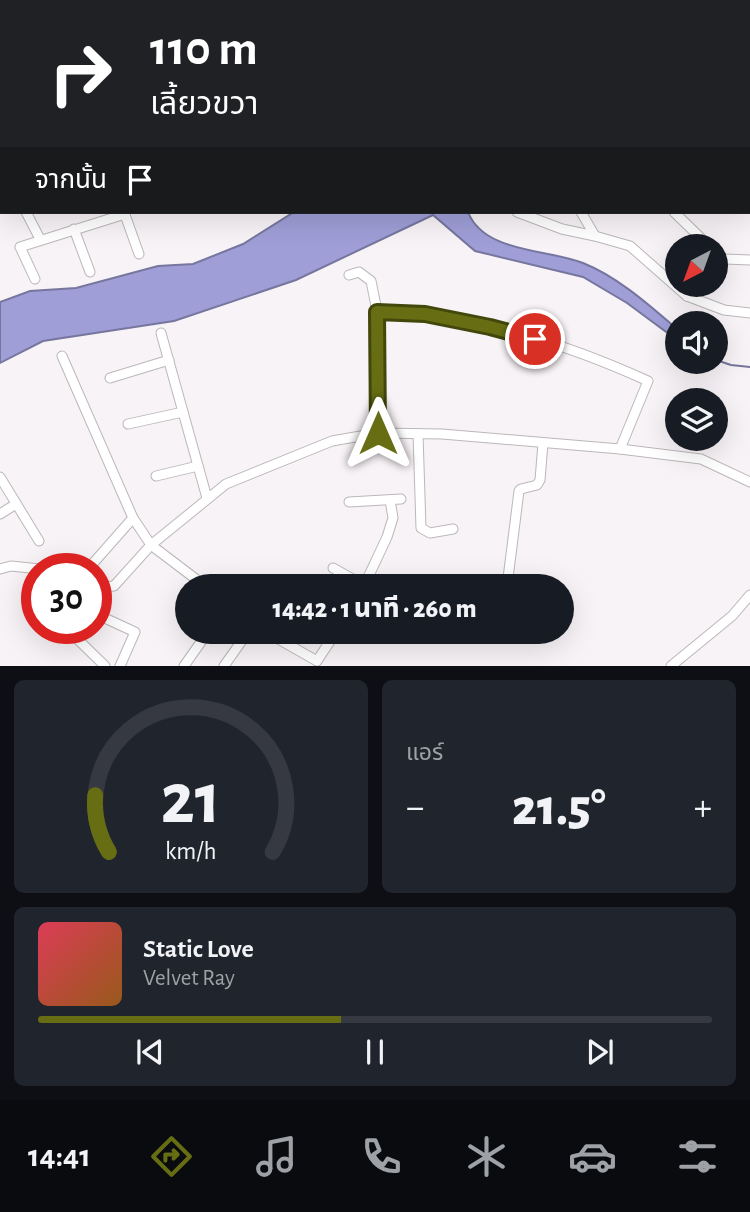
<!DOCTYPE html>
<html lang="th">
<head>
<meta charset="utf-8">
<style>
	body { margin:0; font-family:"Alegreya Sans","Noto Sans Thai",sans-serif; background:#20242c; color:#f1f3f6; height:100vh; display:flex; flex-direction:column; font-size:26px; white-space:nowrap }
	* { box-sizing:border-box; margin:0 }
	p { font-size:23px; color:#9ea1a6 }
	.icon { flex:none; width:38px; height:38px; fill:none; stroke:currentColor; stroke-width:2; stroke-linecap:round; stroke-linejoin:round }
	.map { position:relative; height:666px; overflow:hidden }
	.sheet { display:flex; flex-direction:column; gap:14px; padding:14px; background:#0d0f14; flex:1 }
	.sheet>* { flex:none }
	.top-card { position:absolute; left:0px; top:0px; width:751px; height:214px; box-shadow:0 7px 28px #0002; background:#202124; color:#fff; overflow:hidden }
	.needle { width:46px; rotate:221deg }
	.buttons { position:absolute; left:665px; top:234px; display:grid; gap:14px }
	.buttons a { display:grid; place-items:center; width:63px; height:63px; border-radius:50%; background:#171b24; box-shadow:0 7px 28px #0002; font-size:35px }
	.speed { position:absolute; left:21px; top:553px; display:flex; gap:14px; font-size:35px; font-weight:700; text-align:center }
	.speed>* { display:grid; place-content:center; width:91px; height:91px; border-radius:50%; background:#171b24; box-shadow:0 7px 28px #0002; line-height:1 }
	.speed .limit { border:10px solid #d22; background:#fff; color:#111 }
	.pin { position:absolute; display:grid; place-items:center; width:60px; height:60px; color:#fff; margin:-30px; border:4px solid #fff; border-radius:50%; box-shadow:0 2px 7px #0007 }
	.me { position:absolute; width:77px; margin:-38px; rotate:0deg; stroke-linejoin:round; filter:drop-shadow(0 0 5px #0008) }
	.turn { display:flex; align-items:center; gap:24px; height:147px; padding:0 35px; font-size:32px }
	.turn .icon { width:91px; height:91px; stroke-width:2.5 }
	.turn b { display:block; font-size:49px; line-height:60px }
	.then { display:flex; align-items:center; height:66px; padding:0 35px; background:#0003; gap:14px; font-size:26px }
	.big { font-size:52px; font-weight:800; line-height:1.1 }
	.sheet .tile { flex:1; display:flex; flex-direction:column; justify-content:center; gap:10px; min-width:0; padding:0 24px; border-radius:10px; background:#20242c }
	.sheet .dial { align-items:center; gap:0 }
	.dial svg { height:182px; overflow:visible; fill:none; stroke:#363941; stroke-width:7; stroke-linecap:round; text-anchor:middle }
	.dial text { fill:#f1f3f6; stroke:none }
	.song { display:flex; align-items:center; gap:21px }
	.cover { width:84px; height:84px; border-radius:10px; background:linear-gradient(135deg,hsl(350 70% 55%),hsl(30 70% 35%)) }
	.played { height:7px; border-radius:4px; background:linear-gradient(90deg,#666d13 45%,#363941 45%) }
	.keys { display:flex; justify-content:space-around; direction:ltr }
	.heat { display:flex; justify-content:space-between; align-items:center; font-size:38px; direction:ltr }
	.sheet .tiles { flex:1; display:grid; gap:14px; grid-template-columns:1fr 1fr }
	.tile:last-child { grid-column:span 2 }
	.trip { position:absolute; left:175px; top:574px; width:399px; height:70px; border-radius:35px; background:#171b24; box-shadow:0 7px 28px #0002; font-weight:800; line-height:70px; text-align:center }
	.tabs { display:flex; height:112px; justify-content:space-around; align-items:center; background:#090b0e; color:#9ea1a6 }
	.tabs .icon { width:49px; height:49px }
	.tabs .current { color:#666d13 }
	.tabs b { font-size:32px; color:#f1f3f6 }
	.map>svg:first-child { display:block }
	.water { fill:#9f9ed7; stroke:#76769e; stroke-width:2 }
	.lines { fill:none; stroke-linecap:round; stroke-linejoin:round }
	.stream { stroke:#76769e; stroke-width:2 }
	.minor-casing { stroke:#bcb7ba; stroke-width:11 }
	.minor { stroke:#fff; stroke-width:9 }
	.route-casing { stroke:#42470c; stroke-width:18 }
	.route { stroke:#666d13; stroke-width:12 }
</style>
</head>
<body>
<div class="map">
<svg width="750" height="666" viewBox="0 0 750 666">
	<rect width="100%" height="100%" fill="#f8f3f6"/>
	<path class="water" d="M294 212H468C484 253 548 249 583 263 618 277 649 305 677 329V340L627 303 583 277 475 251 433 215 296 280 174 321 43 341 0 363V302L30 291 76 288 158 266 193 264 243 244Z"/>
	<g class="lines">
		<path class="stream" d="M716 360 731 365 750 367"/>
		<g class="minor-casing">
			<g id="minor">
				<path d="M121 0 122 2"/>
				<path d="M198 0 199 2"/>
				<path d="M276 0 277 2"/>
				<path d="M354 0 355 2"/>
				<path d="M442 0 443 2"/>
				<path d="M133 2 136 0"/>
				<path d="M749 75 750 74"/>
				<path d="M0 88 2 87"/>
				<path d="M749 141 750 142"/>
				<path d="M0 144 2 143"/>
				<path d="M0 158 2 162"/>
				<path d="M749 193 750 194"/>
				<path d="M26 212 40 239"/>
				<path d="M124 212 139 254"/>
				<path d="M517 212 562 229 595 236 630 246 687 296 724 310 750 313"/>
				<path d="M581 212 595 236"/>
				<path d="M674 212 710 247"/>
				<path d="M74 229 90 272"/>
				<path d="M716 252 724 259 750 260"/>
				<path d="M349 275 359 272 371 281 377 311C393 313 409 312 425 314 502 324 578 349 648 381L620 449"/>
				<path d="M35 279 20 247 125 214"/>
				<path d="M687 296 695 285"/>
				<path d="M377 311 378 433"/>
				<path d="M161 333 207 498"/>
				<path d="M62 356 133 518 151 545 205 586"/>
				<path d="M110 378 169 360"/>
				<path d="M128 424 183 412"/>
				<path d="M418 434 421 528 430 533 453 529"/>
				<path d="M156 476 198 466"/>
				<path d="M0 477 39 541"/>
				<path d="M349 502 401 499"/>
				<path d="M0 514 16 504"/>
				<path d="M333 568 365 586"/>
				<path d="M0 569 11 566 40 569"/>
				<path d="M88 569 133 518"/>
				<path d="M96 583 104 587 114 586 151 545 226 484 332 441 378 433 442 434 620 449 701 459 750 482"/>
				<path d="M364 586 387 537 393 518 390 500"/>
				<path d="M507 586 519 491 521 489 537 485 540 480 543 443"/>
				<path d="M37 598H34L37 600"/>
				<path d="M96 614 135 632 120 666"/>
				<path d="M66 628 105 666"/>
				<path d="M266 632 317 661 336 632"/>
				<path d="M184 666 208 632"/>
				<path d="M224 666 248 632"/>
				<path d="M671 666 732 616 750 595"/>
			</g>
		</g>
		<use href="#minor" class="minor"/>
	</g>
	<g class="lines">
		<g class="route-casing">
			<path id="route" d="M378 433 377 312 425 314 490 327 535 339"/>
		</g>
		<use href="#route" class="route"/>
	</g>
</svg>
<div class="buttons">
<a><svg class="needle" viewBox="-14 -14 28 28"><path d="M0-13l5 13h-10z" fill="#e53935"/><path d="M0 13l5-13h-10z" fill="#9ea1a6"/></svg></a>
<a><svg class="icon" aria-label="sound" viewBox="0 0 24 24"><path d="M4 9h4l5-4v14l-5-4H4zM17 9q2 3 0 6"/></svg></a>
<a><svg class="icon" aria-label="layers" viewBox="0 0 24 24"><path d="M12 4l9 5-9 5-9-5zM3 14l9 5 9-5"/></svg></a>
</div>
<div class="speed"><div class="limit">30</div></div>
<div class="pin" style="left:535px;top:339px;background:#d93025"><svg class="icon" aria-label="arrive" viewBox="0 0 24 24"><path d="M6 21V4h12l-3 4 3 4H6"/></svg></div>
<svg class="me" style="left:378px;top:433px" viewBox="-20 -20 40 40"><path d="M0-17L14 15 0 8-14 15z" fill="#666d13" stroke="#fff" stroke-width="4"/></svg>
<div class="trip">14:42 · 1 นาที · 260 m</div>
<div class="top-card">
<div class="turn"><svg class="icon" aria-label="right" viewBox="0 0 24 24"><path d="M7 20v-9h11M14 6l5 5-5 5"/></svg><div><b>110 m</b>เลี้ยวขวา</div></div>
<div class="then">จากนั้น<svg class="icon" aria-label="arrive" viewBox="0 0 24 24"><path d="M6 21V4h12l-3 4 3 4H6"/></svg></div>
</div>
</div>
<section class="sheet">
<div class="tiles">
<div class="tile dial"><svg viewBox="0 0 100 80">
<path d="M14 69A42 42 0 1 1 86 69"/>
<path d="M14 69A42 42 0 0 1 8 44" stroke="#666d13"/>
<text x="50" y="56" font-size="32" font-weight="700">21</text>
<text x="50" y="72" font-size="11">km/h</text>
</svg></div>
<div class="tile"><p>แอร์</p>
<div class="heat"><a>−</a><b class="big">21.5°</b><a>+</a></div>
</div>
<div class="tile">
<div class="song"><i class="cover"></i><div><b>Static Love</b><p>Velvet Ray</p></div></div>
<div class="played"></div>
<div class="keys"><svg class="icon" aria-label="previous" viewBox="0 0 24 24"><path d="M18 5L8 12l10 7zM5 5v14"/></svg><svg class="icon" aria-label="pause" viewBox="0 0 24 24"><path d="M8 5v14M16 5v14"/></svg><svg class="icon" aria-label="next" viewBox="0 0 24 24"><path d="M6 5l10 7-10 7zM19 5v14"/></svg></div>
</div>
</div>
</section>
<nav class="tabs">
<b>14:41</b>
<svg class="icon current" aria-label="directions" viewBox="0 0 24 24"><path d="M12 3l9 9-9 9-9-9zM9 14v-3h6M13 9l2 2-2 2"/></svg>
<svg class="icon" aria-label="music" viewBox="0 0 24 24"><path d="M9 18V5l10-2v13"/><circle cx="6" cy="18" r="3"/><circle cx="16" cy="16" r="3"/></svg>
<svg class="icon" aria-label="phone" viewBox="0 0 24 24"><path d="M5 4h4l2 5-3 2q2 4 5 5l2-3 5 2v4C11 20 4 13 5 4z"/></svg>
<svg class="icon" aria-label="climate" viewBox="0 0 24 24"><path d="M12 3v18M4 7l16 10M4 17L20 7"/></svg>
<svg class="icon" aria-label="car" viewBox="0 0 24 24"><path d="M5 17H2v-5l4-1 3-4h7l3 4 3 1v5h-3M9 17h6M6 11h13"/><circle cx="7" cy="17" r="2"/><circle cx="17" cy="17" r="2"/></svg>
<svg class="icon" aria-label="filters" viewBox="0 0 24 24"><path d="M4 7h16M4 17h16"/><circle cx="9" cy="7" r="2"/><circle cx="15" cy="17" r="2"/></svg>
</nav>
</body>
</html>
